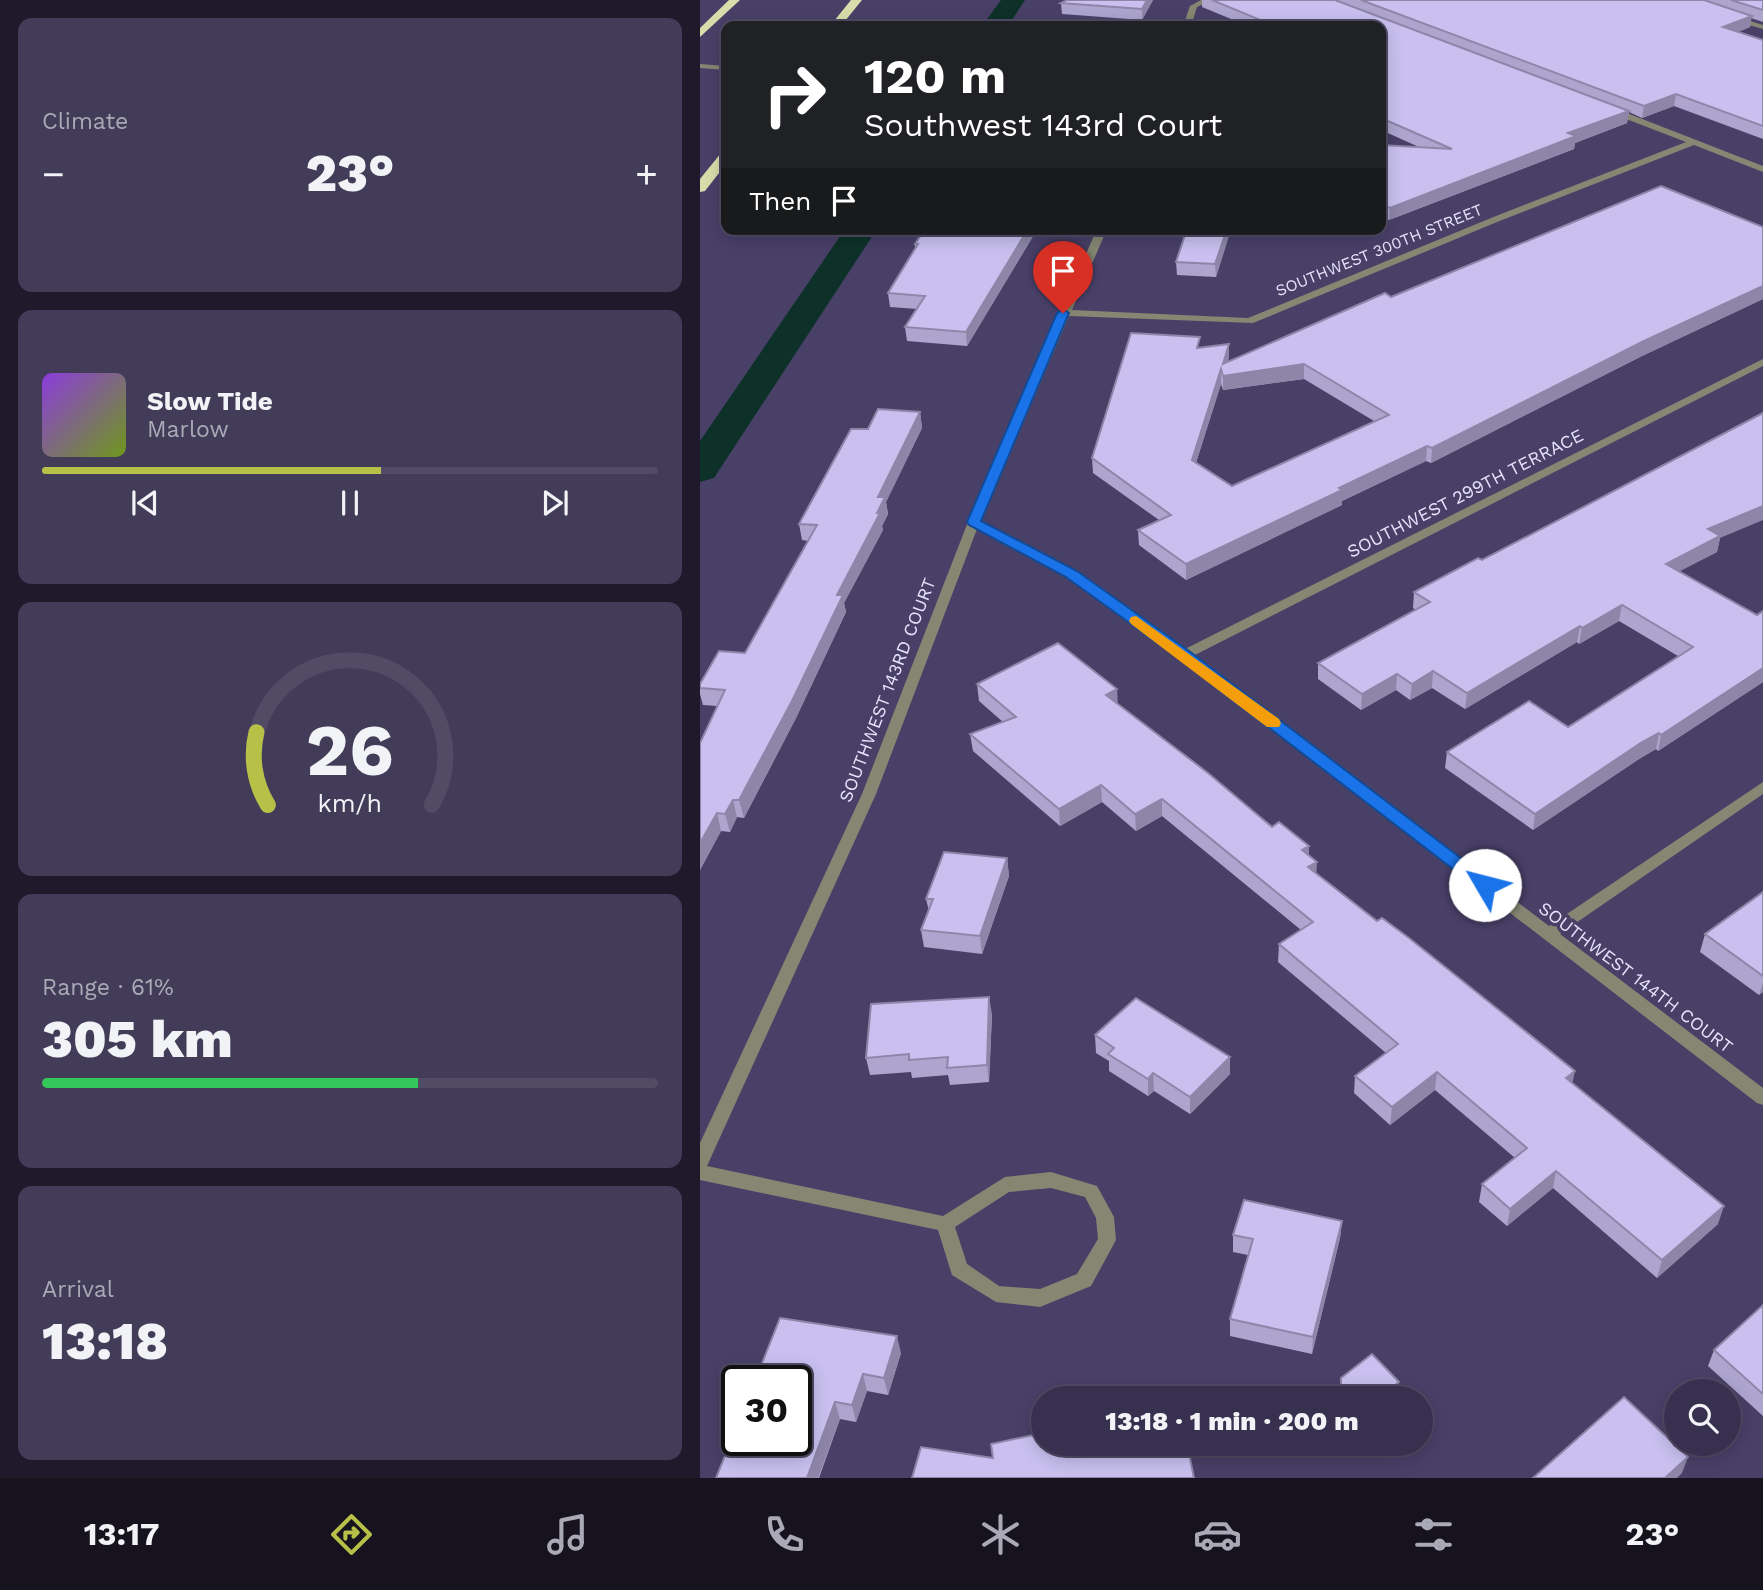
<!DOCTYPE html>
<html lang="en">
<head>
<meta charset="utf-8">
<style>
	body { margin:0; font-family:"Work Sans",sans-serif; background:#423c58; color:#f1f3f6; height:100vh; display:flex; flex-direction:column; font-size:26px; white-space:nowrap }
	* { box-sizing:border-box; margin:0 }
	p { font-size:23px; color:#aaa9b6 }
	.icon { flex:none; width:38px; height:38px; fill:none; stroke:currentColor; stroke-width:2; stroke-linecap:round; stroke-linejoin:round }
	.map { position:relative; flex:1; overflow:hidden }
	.sheet { display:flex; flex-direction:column; gap:18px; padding:18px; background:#1e1a2b; width:700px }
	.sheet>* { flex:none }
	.guide { position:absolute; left:21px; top:21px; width:665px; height:214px; border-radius:14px; box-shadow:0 4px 18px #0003,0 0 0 2px #514b66; background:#202124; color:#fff; overflow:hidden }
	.tools { position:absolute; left:964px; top:1379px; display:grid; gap:14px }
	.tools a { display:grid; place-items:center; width:77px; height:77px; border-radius:50%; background:#37304e; box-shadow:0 4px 18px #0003,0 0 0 2px #514b66; font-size:35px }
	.speed { position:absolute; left:21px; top:1365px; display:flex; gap:14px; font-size:35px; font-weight:700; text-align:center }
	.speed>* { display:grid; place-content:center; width:91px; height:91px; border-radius:50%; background:#37304e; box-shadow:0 4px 18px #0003,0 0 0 2px #514b66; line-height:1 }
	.speed .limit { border:4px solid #111; border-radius:10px; background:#fff; color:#111 }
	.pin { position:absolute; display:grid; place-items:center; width:60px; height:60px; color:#fff; margin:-72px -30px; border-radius:50% 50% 50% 0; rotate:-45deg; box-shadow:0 0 7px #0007 }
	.pin .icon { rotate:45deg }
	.me { position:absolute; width:77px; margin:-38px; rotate:307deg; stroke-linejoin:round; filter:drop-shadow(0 0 5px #0008) }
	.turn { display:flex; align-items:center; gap:24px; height:147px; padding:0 28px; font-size:32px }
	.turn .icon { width:91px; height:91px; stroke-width:2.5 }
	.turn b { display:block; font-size:49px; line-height:60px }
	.then { display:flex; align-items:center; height:66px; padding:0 28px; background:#0003; gap:14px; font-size:26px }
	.big { font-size:52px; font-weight:800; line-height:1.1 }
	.sheet .tile { flex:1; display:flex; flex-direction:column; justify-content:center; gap:10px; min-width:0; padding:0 24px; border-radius:14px; background:#423c58 }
	.sheet .dial { align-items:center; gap:0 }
	.dial svg { height:182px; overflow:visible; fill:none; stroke:#514b66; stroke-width:7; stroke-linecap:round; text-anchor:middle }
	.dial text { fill:#f1f3f6; stroke:none }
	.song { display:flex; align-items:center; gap:21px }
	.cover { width:84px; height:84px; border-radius:10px; background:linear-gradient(135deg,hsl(270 70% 55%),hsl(80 70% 35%)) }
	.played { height:7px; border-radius:4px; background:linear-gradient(90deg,#b7c148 55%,#514b66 55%) }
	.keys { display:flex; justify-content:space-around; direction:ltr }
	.heat { display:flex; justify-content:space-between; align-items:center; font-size:38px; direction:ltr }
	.charge { height:10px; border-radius:5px; background:linear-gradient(90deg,#34c759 61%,#514b66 0) }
	.trip { position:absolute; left:331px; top:1386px; width:402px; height:70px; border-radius:35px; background:#37304e; box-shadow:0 4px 18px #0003,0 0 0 2px #514b66; font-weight:800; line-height:70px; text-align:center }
	.menu { display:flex; height:112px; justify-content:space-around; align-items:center; background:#16131f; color:#aaa9b6 }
	.menu .icon { width:49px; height:49px }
	.menu .on { color:#b7c148 }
	.menu b { font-size:32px; color:#f1f3f6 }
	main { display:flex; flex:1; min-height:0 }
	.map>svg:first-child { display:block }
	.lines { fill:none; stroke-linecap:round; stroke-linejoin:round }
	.canal { fill:#0d3128; fill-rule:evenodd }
	.service { fill:#858773; fill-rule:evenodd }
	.minor { fill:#858773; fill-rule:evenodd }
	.motorway { fill:#d8deab; fill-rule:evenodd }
	.wall { fill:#ada5ce; fill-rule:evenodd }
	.shaded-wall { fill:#8d86a8 }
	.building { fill:#c9c0f0; stroke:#8d86a8; stroke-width:2; fill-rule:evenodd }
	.route { fill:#1a73e8; stroke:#114b97; stroke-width:2 }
	.slow { fill:#f59e0b }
	.labels { text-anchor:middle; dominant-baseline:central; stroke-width:7; stroke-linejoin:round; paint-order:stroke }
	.far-street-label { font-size:16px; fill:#e8e3fc; stroke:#494068 }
	.street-label { font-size:18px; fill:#e8e3fc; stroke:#494068 }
</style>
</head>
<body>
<main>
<section class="sheet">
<div class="tile"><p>Climate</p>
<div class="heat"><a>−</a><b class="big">23°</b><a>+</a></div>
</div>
<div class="tile">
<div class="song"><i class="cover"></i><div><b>Slow Tide</b><p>Marlow</p></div></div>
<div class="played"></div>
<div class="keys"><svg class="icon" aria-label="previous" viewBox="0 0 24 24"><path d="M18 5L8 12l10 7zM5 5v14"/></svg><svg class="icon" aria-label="pause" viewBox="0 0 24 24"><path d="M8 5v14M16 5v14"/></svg><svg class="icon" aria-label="next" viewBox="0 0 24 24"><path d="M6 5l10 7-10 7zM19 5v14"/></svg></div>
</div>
<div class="tile dial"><svg viewBox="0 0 100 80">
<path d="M14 69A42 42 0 1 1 86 69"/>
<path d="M14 69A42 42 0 0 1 9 37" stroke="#b7c148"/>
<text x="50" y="56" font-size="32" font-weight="700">26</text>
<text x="50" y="72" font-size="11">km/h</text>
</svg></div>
<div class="tile"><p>Range · 61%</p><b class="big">305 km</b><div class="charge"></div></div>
<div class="tile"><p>Arrival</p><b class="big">13:18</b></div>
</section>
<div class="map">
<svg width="1063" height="1478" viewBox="0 0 1063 1478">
	<rect width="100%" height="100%" fill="#494068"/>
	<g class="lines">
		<g class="canal">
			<path d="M301 0H325L308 26H282Z"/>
			<path d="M145 229H177L14 478 0 482V441Z"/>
		</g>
		<path class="service" d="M0 64 26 66V70L0 68Z"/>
		<g class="minor">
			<path d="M501 0H511L497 7 491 26H483L490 6Z"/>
			<path d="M1034 16 1063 25V29L1031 20 1030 18Z"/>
			<path d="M908 108H914L1063 166V172L994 145 802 220 553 323 369 316 281 521 376 571 485 649 1063 359V366L493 656 849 926 1063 782V794L860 934 1063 1088V1105L1057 1103 479 658 368 577 277 529 176 794 7 1166 243 1216 305 1177 351 1172 397 1186 414 1217 416 1240 391 1286 340 1307 296 1302 252 1275 238 1230 0 1180V1143L162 794 268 522 359 315 358 313 361 310 397 229H407L372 310 548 318 796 216 986 142 908 112ZM351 1188 385 1197 396 1218 398 1239 377 1274 340 1289 299 1286 267 1264 255 1227 309 1192Z"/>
		</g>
		<g class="motorway">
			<path d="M29 0H40L0 37V28Z"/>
			<path d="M151 0H162L141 26H130Z"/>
			<path d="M26 152V164L5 191 0 192V179L21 153Z"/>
		</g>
	</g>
	<g class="wall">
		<path d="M367 0H453L442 20 362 14 361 3Z"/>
		<path d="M502 0H1063V22L1051 18 1050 27 1038 32 1063 40V139L974 106 942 118 929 112 927 123 875 143 874 149 689 220 681 216V145L719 147 681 130V26H548L502 7Z"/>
		<path d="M1063 227V299L942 356 731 463 726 461 642 501V505L486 580 439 545 438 530 459 520 393 473 392 458 500 348 529 344 528 361 691 297ZM604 379 674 421 532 486 496 463 521 384 523 390Z"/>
		<path d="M487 229H531L516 277 477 275 476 262Z"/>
		<path d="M611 229H643L624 236Z"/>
		<path d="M335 233 267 346 207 341 205 327 217 309 190 307 188 293 215 249V244Z"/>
		<path d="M220 412 222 428 186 502 188 514 182 526 183 530 144 603 146 612 96 718 44 818 37 817 30 832 21 831 0 870V743L17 706 3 705 0 694V684L45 653 108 541 102 540 99 524 168 429Z"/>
		<path d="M1020 538 1017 552 979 571 1057 615 1063 611V682L958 751 956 749 939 759 833 830 745 768 747 752 868 727 978 656 919 621 879 644 877 642 765 709 732 688 710 700 696 690 661 710 618 679V663L716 610 713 608 714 592 782 560Z"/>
		<path d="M277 684 418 704 609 855 616 874 873 1083 1018 1224 957 1278 853 1188 807 1226 779 1202 782 1184 815 1158 735 1090 690 1125 654 1093 655 1076 686 1053 578 962 579 944 601 930 462 816 436 831 402 802 360 826 273 751 270 734 303 722 279 701Z"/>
		<path d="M307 858 309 876 282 954 224 947 221 930 229 911 226 899Z"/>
		<path d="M1063 892V992L1059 995 1000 952 1005 934Z"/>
		<path d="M292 1014 289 1082 250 1085 248 1075 212 1078 211 1072 170 1075 166 1058Z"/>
		<path d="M395 1035 530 1074 490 1114 454 1091 448 1096 409 1071V1061L396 1053Z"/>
		<path d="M642 1221 640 1238 612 1354 530 1336V1319L548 1255 533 1252V1235Z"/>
		<path d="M1063 1305V1416L1008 1366 1014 1350Z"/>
		<path d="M201 1353 188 1395 167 1391 156 1422 140 1419 119 1478H16L96 1381Z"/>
		<path d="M641 1378 697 1398H640Z"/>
	</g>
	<g class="shaded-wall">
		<path d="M447 0H453L442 20V9Z"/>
		<path d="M1052 16 1050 27 1021 38 1023 27Z"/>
		<path d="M976 94 974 106 942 118 944 106Z"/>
		<path d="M929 111 927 123 875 143 874 149 689 220 690 208 868 133Z"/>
		<path d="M328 229H335V233L267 346 266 332Z"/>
		<path d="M527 229H531L516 277 515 264Z"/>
		<path d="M624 229H643L624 236Z"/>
		<path d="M1063 286V299L942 356 731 463 732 448 944 341Z"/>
		<path d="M529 344V358L524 376 604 364V379L523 390V364Z"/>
		<path d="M521 369V384L492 475V460Z"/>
		<path d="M220 412 222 428 186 502 188 514 182 526 183 530 144 603 146 612 96 718 44 818 39 800 137 595 178 497Z"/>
		<path d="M727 446 726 461 642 501V505L486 580V564L639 488Z"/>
		<path d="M1063 506V520L1020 538 1017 552 963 580 966 564 1008 529Z"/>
		<path d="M922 605 919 621 879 644 882 628Z"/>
		<path d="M880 626 877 642 765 709 767 693Z"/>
		<path d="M1063 668V682L958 751 961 735Z"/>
		<path d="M733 671 732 688 710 700 712 684Z"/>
		<path d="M697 674 696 690 661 710 662 694Z"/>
		<path d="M417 689 418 706 406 695Z"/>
		<path d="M959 733 956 749 939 759 833 830 835 814 942 742Z"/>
		<path d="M401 785 402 802 360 826 359 809Z"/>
		<path d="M462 799V816L436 831 435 814Z"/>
		<path d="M33 800 37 817 30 832 25 814Z"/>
		<path d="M17 813 21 831 0 870V843Z"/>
		<path d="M609 846V864L602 850Z"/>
		<path d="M307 858 309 876 282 954 280 936Z"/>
		<path d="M617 862 616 879 608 867Z"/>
		<path d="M1063 983V992L1059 995Z"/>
		<path d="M289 997 292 1014 289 1082 287 1065Z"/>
		<path d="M530 1057V1074L490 1114V1097Z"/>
		<path d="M875 1071 871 1089 866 1078Z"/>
		<path d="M737 1072 735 1090 690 1125 692 1107Z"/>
		<path d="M453 1073 454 1091 448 1096V1079Z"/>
		<path d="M856 1171 853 1188 807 1226 810 1209Z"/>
		<path d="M1024 1206 1018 1224 957 1278 962 1260Z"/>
		<path d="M642 1221 640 1238 612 1354 613 1337Z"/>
		<path d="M197 1336 201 1353 188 1395 184 1378Z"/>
		<path d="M163 1374 167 1391 156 1422 152 1405Z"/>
		<path d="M699 1382 697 1398H678Z"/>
		<path d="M135 1402 140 1419 118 1478H107Z"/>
		<path d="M988 1457 982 1473 977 1478H965Z"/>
	</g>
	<g class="building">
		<path d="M367 0H447L442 9 361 3Z"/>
		<path d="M512 0H635L929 111 868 133 876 136 690 208 681 204V145L752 149 681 118V26H575Z"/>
		<path d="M661 0H1004L1052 16 1023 27 1063 40V126L976 94 944 106Z"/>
		<path d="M1031 0H1063V10Z"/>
		<path d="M961 186 1063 227V286L944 341 732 448 727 446 639 488 642 490 486 564 438 530 471 515 392 458 431 333 500 337 497 348 529 344 523 364 685 293 691 297ZM604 364 689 415 532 486 492 460 521 369 523 376Z"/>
		<path d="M225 229H328L266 332 205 327 225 296 188 293 218 244H215Z"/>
		<path d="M487 229H527L515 264 476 262Z"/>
		<path d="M178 409 220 412 178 497H185L177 513H180L137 595H143L92 701 39 800H33L25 814 17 813 0 843V743L25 690 0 688V684L19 651 45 653 117 525 99 524 151 429H168Z"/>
		<path d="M1063 413V506L1008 529 1020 536 966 564 1057 615 1063 611V668L961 735 959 733 942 742 835 814 747 752 829 701 868 727 993 647 922 605 882 628 880 626 767 693 733 671 712 684 697 674 662 694 618 663 730 602 714 592 778 558 782 560Z"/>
		<path d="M358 643 417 689 406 695 508 773 572 827 579 822 609 846 602 850 617 862 608 867 677 921 682 918 709 938 875 1071 866 1078 1024 1206 962 1260 856 1171 810 1209 782 1184 827 1148 737 1072 692 1107 655 1076 698 1044 579 944 613 922 462 799 435 814 401 785 359 809 270 734 316 717 277 684Z"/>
		<path d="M244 852 307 858 280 936 221 930 233 899H226Z"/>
		<path d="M1063 892V976L1005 934Z"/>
		<path d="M289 997 287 1065 247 1068 248 1057 209 1060V1054L166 1058 171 1004Z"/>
		<path d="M436 998 530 1057 490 1097 453 1073 448 1079 408 1054 414 1048 395 1035Z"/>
		<path d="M544 1200 642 1221 613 1337 530 1319 553 1239 533 1235Z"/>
		<path d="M1063 1305V1394L1014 1350Z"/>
		<path d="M80 1318 197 1336 184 1378 163 1374 152 1405 135 1402 107 1478H16L37 1426V1440H96V1381H55Z"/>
		<path d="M672 1354 699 1382 678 1398H646L641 1393V1378Z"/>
		<path d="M924 1397 988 1457 965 1478H833Z"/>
		<path d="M343 1433V1444H487L494 1478H212L221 1447 293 1458 291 1444Z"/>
	</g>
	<path class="route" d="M363 309 369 313 281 521 377 571 489 651 791 881 794 885 791 889H779L478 658 366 577 269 525 267 522 357 313Z"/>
	<path class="slow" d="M436 616 579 719 581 723 579 727H567L431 624 429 621 431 617Z"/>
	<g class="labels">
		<g class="far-street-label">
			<text transform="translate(679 250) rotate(-22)">SOUTHWEST 300TH STREET</text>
		</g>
		<g class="street-label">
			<text transform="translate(765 493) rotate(-27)">SOUTHWEST 299TH TERRACE</text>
			<text transform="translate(187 690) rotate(-69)">SOUTHWEST 143RD COURT</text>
			<text transform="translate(936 977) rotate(37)">SOUTHWEST 144TH COURT</text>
		</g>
	</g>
</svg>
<div class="tools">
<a><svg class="icon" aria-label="search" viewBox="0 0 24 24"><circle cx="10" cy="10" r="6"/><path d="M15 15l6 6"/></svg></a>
</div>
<div class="speed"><div class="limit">30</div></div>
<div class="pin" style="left:363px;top:313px;background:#d93025"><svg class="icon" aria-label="arrive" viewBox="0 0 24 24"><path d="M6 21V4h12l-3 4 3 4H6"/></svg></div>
<svg class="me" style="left:785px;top:885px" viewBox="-20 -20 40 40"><circle r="19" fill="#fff"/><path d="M0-13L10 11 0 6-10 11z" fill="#1a73e8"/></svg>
<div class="trip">13:18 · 1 min · 200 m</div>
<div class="guide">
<div class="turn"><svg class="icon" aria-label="right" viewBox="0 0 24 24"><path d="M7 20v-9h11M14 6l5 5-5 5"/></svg><div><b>120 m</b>Southwest 143rd Court</div></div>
<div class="then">Then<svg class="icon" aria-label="arrive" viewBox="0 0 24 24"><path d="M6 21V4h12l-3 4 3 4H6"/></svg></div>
</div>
</div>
</main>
<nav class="menu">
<b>13:17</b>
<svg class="icon on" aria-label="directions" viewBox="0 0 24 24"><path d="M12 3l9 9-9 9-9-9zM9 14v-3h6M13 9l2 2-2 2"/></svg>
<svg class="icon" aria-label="music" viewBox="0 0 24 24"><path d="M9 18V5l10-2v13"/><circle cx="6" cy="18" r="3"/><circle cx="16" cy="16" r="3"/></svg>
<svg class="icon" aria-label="phone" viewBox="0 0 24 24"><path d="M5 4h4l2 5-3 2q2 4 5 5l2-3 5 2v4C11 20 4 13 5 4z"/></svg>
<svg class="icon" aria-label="climate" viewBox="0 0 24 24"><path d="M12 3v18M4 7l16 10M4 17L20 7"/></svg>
<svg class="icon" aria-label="car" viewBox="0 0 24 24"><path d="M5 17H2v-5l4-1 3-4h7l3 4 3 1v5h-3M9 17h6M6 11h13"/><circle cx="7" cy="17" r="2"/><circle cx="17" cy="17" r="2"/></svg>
<svg class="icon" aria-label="filters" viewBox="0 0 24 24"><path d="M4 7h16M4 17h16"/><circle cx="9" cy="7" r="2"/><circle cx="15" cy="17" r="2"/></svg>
<b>23°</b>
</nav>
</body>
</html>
